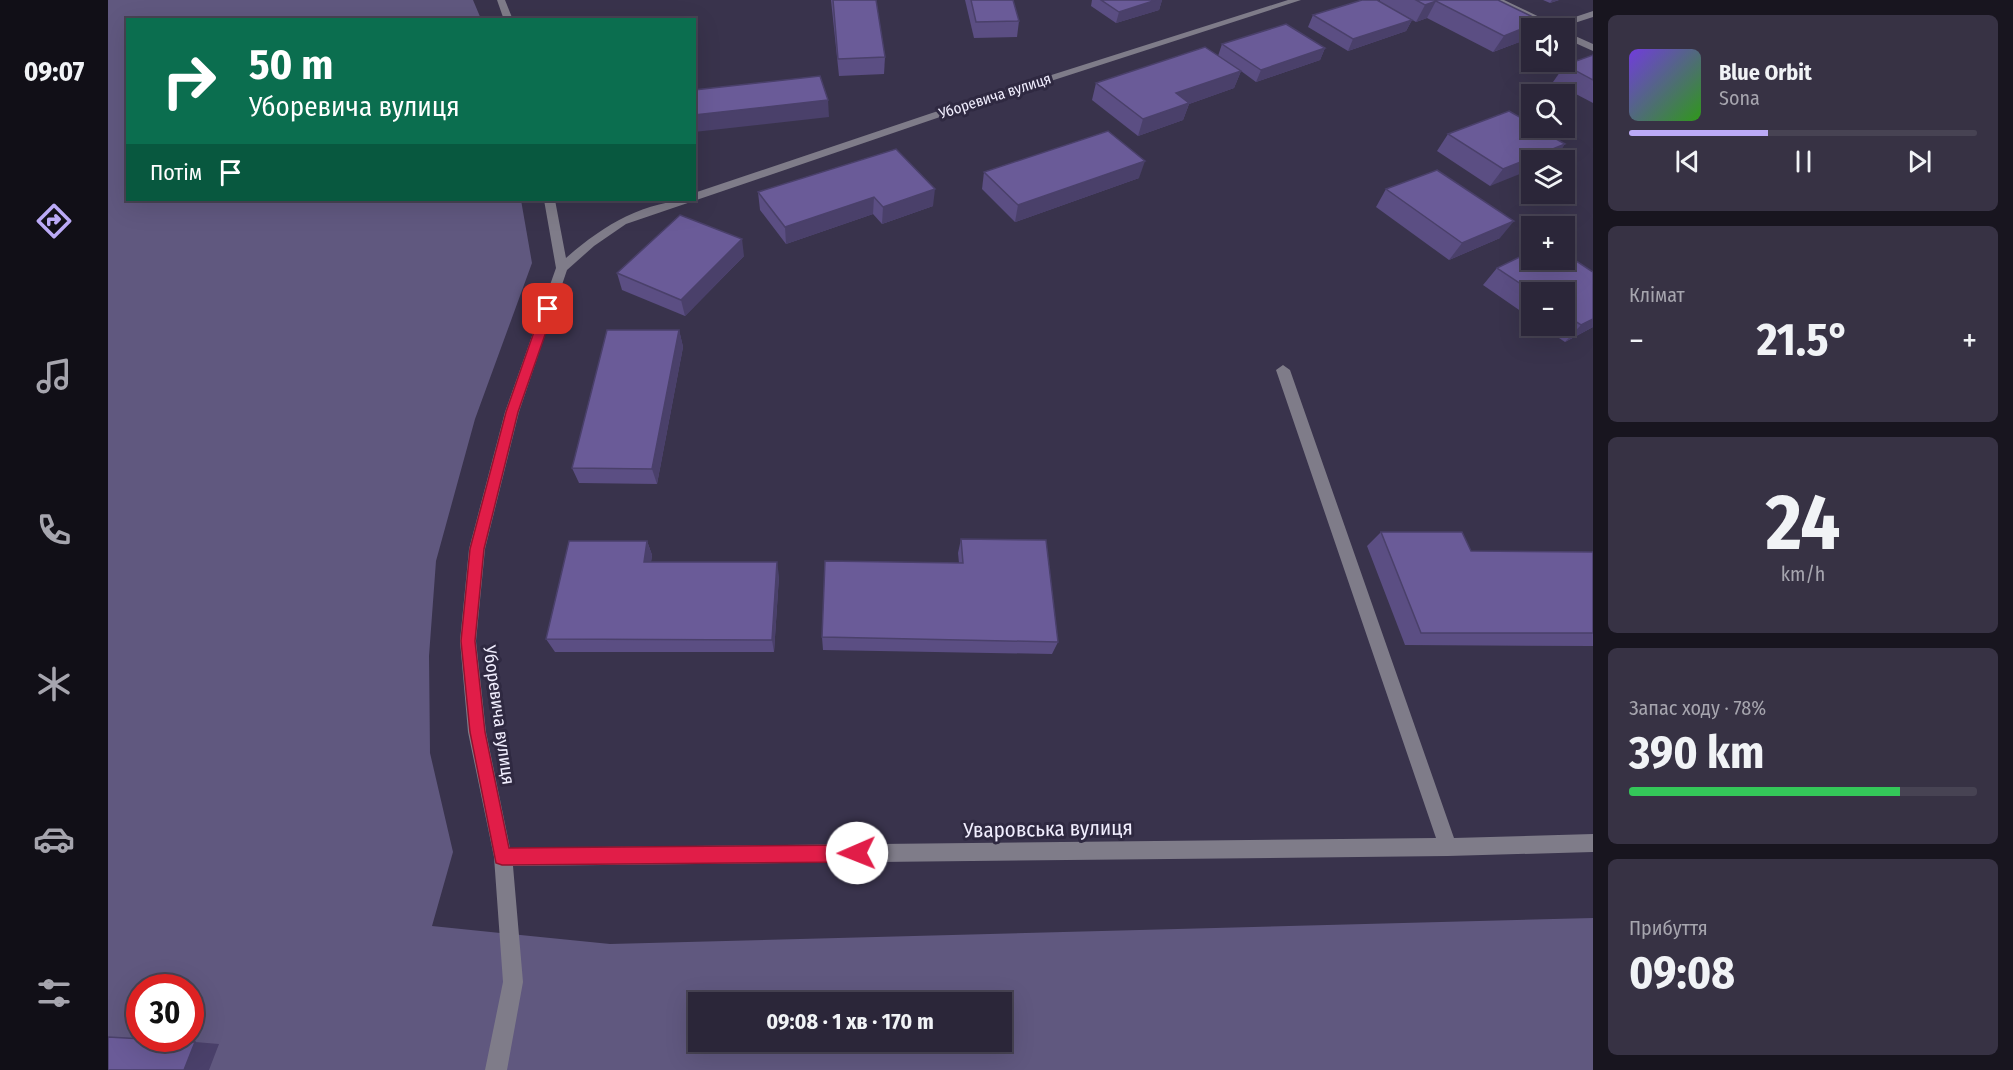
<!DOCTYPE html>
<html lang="uk">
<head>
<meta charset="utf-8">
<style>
	body { margin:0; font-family:"Fira Sans Condensed",sans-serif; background:#373244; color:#f1f3f6; height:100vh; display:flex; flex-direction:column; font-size:22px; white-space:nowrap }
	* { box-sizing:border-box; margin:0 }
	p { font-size:20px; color:#a6a5ae }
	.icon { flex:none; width:33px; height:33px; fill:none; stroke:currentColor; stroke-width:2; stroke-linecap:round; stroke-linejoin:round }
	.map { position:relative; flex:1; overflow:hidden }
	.details { display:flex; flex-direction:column; gap:15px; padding:15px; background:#18151f; width:420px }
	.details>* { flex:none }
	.hud { position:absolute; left:18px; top:18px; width:570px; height:183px; border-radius:0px; box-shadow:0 6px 24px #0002,0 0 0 2px #474353; background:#0b6e4f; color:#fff; overflow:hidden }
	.buttons { position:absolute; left:1413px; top:18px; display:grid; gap:12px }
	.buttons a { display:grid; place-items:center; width:54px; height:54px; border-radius:0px; background:#2b2639; box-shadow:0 6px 24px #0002,0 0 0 2px #474353; font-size:30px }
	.speed { position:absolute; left:18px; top:974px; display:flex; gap:12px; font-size:30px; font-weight:700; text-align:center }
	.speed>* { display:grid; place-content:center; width:78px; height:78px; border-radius:50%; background:#2b2639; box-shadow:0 6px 24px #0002,0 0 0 2px #474353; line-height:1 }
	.speed .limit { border:9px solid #d22; background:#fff; color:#111 }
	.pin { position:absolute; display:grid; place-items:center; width:51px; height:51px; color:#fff; margin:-26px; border-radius:12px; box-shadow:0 3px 9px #0006 }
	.me { position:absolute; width:66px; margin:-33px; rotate:269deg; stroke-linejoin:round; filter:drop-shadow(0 0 4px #0008) }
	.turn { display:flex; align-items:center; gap:21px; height:126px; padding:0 24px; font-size:27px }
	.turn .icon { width:78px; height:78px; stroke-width:2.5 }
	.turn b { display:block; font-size:42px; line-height:51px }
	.then { display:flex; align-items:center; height:57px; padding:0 24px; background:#0003; gap:12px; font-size:22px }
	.big { font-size:45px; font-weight:700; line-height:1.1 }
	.details .widget { flex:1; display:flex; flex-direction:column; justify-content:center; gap:9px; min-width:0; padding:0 21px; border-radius:9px; background:#373244 }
	.details .dial { align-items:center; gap:0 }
	.dial b { font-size:78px; line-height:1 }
	.song { display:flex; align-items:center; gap:18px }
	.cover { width:72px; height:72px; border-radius:9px; background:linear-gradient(135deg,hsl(260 70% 55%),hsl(110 70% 35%)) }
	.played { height:6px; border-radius:3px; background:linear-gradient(90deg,#bbaaf6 40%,#474353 40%) }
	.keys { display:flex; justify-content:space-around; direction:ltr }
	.heat { display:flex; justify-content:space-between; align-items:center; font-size:33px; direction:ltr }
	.charge { height:9px; border-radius:4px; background:linear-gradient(90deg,#34c759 78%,#474353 0) }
	.trip { position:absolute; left:580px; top:992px; width:324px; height:60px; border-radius:0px; background:#2b2639; box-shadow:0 6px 24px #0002,0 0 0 2px #474353; font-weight:700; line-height:60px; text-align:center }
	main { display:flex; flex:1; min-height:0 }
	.tabs { display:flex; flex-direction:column; width:108px; justify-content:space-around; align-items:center; background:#110f17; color:#a6a5ae }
	.tabs .icon { width:42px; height:42px }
	.tabs .selected { color:#bbaaf6 }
	.tabs b { font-size:27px; color:#f1f3f6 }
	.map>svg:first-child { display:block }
	.green { fill:#60587f; fill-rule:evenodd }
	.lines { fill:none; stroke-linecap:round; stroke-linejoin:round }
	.minor { fill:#7f7c89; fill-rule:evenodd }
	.wall { fill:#5b4e83 }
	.shaded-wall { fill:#4a406a }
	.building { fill:#6a5b98; stroke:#4a406a; stroke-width:1.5 }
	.route { fill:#e11d48; stroke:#92132f; stroke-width:1.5 }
	.labels { text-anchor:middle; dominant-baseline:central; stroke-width:6; stroke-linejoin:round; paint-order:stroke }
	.far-street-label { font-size:15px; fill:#f1eefe; stroke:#2f2941 }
	.street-label { font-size:18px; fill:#f1eefe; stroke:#2f2941 }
	.near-street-label { font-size:21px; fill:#f1eefe; stroke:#2f2941 }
</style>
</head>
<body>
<main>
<nav class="tabs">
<b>09:07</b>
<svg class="icon selected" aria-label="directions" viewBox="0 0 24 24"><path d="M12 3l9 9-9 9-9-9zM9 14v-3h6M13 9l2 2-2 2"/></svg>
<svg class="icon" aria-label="music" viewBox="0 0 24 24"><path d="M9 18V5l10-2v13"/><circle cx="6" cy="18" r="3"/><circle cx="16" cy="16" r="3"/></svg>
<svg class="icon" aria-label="phone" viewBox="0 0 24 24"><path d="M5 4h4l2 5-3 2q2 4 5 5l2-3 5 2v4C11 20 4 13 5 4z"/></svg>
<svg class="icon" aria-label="climate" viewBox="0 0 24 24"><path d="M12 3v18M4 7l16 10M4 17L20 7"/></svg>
<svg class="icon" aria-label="car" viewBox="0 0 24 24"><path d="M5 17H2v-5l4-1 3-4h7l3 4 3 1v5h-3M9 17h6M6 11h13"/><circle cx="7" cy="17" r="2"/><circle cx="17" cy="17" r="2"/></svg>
<svg class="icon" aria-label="filters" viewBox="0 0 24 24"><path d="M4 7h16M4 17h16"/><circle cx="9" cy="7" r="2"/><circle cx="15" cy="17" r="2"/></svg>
</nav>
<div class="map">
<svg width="1485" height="1070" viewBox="0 0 1485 1070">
	<rect width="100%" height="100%" fill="#39334c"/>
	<path class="green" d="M0 0H365L373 19 20 20V200H413L424 263 367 419 328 561 321 656 322 753 345 852 324 926 502 944 1485 918V1070H0ZM32 987H82V1038H32ZM591 1002H894V1041H591Z"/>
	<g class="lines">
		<g class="minor">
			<path d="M389 0H397L405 20H396Z"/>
			<path d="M1180 0H1193L832 117 518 224 486 246 459 270 411 412 377 549 368 641 378 732 402 848 1328 838 1168 370 1175 365 1182 370 1346 838 1485 834V852L1340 856 405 866 415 982 399 1070H377L395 982 386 857 360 732 352 641 361 549 397 412 448 268 436 200H447L458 258C494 226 537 200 586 200V193L824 113Z"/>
			<path d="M1385 0H1396L1446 24 1485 11V17L1451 28H1440Z"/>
			<path d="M1456 31 1485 44V51L1456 38Z"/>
		</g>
	</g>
	<g class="wall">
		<path d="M723 0H768L777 57 776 74 731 76Z"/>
		<path d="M857 0H905L911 21 909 37 866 38Z"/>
		<path d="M984 0H1054L1051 10 1008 23 983 6Z"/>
		<path d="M1272 0H1390L1433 21 1429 28H1424L1422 38 1385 52 1319 18 1308 22 1285 9 1304 20 1298 31 1240 51 1200 27 1205 15 1271 2Z"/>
		<path d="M1435 0H1451L1442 3Z"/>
		<path d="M1114 44 1217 48 1212 60 1148 82 1133 71 1126 88 1081 104 1075 120 1030 136 984 100 988 83 1110 56Z"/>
		<path d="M1485 55V103L1445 82 1457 65Z"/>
		<path d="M1340 134 1457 144 1445 160H1424L1382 186 1329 151Z"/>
		<path d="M788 149 825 206 774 224 765 214 678 244 652 210 650 192Z"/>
		<path d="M876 172 1031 178 907 222 874 189Z"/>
		<path d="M1278 189 1392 238 1341 260 1268 207Z"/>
		<path d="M636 256 577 316 514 290 509 273Z"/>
		<path d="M1389 268 1485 272V327L1457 342 1433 326H1456V292H1424V319L1375 285Z"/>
		<path d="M571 330 575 347 549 484 471 483 464 468Z"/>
		<path d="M1273 532 1363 551 1485 552V646L1297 645 1259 546Z"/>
		<path d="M853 539 950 642 944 654 715 650 714 637 851 563 850 553Z"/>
		<path d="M539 541 544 555 543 562 671 576 666 652H447L438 639Z"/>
	</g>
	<g class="shaded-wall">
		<path d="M1048 0H1054L1051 10 1008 23 1011 12Z"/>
		<path d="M1444 0H1451L1442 3Z"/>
		<path d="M1328 1 1319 18 1308 22 1317 5Z"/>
		<path d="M1304 20 1298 31 1240 51 1245 39Z"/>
		<path d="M1433 21 1429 28H1424V36L1422 38 1385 52 1396 36Z"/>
		<path d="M1217 48 1212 60 1148 82 1153 70Z"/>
		<path d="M1133 71 1126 88 1081 104 1075 120 1030 136 1035 119 1068 93Z"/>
		<path d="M720 100 721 117 586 132V115Z"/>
		<path d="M1457 144 1445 160H1424V169L1382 186 1395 169Z"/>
		<path d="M1037 161 1031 178 907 222 910 205Z"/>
		<path d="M827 189 825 206 774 224 775 207Z"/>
		<path d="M766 197 765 214 678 244 677 227Z"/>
		<path d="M1406 221 1392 238 1341 260 1354 243Z"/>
		<path d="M634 239 636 256 577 316 573 300Z"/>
		<path d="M1485 319V327L1457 342 1473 325Z"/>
		<path d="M571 330 575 347 549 484 544 469Z"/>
		<path d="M539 541 544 555 541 576 536 562Z"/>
		<path d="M669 562 671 576 666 652 664 640Z"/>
		<path d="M87 1042 111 1044 101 1070H76Z"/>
	</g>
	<g class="building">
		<path d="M725 0H768L777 57 730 59Z"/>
		<path d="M863 0H905L911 21 868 22Z"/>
		<path d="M993 0H1048L1011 12Z"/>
		<path d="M1254 0H1269L1304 20 1245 39 1205 15Z"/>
		<path d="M1308 0H1390L1433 21 1396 36 1328 1 1317 5Z"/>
		<path d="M1178 24 1217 48 1153 70 1114 44Z"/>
		<path d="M1097 47 1133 71 1068 93 1081 103 1035 119 988 83Z"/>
		<path d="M1485 55V80L1457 65Z"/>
		<path d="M712 76 720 100 586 115V90Z"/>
		<path d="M1401 111 1424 124V128H1429L1457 144 1395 169 1340 134Z"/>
		<path d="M1000 131 1037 161 910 205 876 172Z"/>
		<path d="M788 149 827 189 775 207 766 197 677 227 650 192Z"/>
		<path d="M1329 170 1406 221 1354 243 1278 189Z"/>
		<path d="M572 215 634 239 573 300 509 273Z"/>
		<path d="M1424 251V260H1456V253L1485 272V319L1473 325 1456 314V292H1425L1389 268Z"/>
		<path d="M499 330H571L544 469 464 468Z"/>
		<path d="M1273 532H1354L1363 551 1485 552V633H1313Z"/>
		<path d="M853 539 938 540 950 642 714 637 717 561 855 563Z"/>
		<path d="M461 541H539L536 562H669L664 640 438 639Z"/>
		<path d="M0 1037 87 1042 76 1070H0Z"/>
	</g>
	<path class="route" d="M440 306 446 309 410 412 376 549 367 641 377 732 401 848 749 845 755 847 758 853 755 859 749 862 394 865 388 863 362 732 353 641 362 549 398 412 434 309Z"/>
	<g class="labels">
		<g class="far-street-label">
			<text transform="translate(887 96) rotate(-18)">Уборевича вулиця</text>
		</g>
		<g class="street-label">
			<text transform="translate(391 715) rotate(82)">Уборевича вулиця</text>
		</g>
		<g class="near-street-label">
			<text transform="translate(940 829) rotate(-1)">Уваровська вулиця</text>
		</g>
	</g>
</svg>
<div class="buttons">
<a><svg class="icon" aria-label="sound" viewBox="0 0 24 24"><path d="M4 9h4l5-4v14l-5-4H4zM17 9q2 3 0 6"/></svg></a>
<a><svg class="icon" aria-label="search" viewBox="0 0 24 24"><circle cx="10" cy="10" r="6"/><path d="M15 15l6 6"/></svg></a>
<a><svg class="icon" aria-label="layers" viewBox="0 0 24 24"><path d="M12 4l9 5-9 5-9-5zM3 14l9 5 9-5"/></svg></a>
<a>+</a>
<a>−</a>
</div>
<div class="speed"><div class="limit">30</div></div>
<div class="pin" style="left:440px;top:309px;background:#d93025"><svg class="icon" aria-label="arrive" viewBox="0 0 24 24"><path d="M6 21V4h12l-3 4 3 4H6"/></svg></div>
<svg class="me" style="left:749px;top:853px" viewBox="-20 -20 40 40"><circle r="19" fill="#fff"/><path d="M0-13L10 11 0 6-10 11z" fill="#e11d48"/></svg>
<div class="trip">09:08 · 1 хв · 170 m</div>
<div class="hud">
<div class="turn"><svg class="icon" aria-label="right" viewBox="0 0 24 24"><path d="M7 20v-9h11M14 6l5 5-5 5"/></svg><div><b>50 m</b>Уборевича вулиця</div></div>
<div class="then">Потім<svg class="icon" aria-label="arrive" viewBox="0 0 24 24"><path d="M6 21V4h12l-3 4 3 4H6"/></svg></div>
</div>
</div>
<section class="details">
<div class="widget">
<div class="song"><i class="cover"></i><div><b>Blue Orbit</b><p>Sona</p></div></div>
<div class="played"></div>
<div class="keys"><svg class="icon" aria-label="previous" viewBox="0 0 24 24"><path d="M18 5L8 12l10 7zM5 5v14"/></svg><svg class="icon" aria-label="pause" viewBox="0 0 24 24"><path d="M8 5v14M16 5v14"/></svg><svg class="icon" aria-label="next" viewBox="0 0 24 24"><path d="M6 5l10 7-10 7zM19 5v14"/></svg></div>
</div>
<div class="widget"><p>Клімат</p>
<div class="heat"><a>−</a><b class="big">21.5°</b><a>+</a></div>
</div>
<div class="widget dial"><b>24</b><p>km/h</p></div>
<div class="widget"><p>Запас ходу · 78%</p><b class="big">390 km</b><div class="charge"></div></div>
<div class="widget"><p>Прибуття</p><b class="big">09:08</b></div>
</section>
</main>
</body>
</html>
